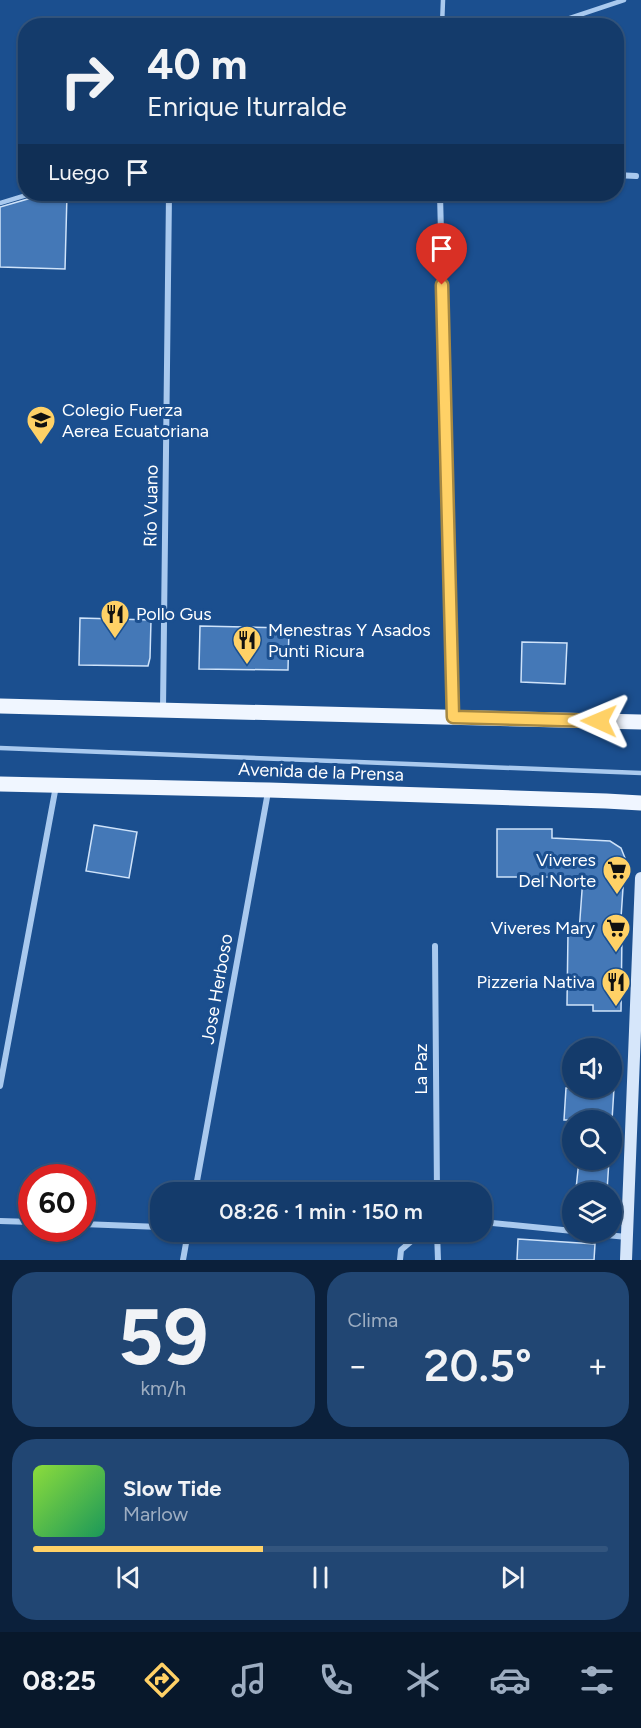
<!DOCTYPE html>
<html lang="es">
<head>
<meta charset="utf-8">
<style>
	body { margin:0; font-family:Figtree,sans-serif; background:#214673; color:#f1f3f6; height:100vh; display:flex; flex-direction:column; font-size:22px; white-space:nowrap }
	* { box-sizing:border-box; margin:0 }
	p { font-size:20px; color:#9dadc1 }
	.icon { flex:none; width:33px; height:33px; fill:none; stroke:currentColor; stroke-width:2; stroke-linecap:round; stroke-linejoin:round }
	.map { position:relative; height:1260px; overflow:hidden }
	.drawer { display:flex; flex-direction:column; gap:12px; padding:12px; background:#0b203b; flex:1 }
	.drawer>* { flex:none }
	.top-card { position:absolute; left:18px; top:18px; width:606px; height:183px; border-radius:24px; box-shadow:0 2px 4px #0004,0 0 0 2px #33557e; background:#143b6b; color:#f1f3f6; overflow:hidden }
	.fabs { position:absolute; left:562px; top:1038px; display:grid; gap:12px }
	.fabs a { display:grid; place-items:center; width:60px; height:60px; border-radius:50%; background:#143b6b; box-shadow:0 2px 4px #0004,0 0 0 2px #33557e; font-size:30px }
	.speed { position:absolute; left:18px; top:1164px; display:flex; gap:12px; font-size:30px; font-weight:700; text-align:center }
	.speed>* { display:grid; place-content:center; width:78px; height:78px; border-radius:50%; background:#143b6b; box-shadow:0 2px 4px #0004,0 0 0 2px #33557e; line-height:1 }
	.speed .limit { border:9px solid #d22; background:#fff; color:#111 }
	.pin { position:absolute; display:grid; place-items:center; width:51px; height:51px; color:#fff; margin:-62px -26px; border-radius:50% 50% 50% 0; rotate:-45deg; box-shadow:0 0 6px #0007 }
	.pin .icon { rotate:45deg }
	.me { position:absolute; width:66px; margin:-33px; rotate:271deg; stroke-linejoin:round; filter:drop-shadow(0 0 4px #0008) }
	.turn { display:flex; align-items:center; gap:21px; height:126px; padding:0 30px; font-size:27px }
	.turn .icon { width:78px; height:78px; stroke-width:2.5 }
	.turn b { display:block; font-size:42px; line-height:51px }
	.then { display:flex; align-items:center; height:57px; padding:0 30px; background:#0003; gap:12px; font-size:22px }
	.big { font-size:45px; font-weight:600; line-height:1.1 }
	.drawer .card { flex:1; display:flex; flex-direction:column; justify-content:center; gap:9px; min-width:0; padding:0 21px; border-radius:24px; background:#214673 }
	.drawer .dial { align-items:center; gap:0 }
	.dial b { font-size:78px; line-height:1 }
	.song { display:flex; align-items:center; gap:18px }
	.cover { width:72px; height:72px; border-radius:9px; background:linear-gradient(135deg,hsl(90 70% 55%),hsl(150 70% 35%)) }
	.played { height:6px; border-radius:3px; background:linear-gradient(90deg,#ffd166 40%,#33557e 40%) }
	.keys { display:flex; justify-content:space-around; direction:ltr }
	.heat { display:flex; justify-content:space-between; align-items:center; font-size:33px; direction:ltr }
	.drawer .tiles { flex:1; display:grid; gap:12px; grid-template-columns:1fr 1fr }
	.card:last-child { grid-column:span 2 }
	.trip { position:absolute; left:150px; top:1182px; width:342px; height:60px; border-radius:24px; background:#143b6b; box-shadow:0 2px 4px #0004,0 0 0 2px #33557e; font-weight:600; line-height:60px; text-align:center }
	.tab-bar { display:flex; height:96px; justify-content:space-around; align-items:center; background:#08182b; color:#9dadc1 }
	.tab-bar .icon { width:42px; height:42px }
	.tab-bar .current { color:#ffd166 }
	.tab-bar b { font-size:27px; color:#f1f3f6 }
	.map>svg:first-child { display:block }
	.building { fill:#4478b7; stroke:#cfe3fa; stroke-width:1.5 }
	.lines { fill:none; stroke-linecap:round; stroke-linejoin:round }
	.lane { stroke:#a9c9ee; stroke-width:4.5 }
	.street { stroke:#a9c9ee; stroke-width:6 }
	.secondary { stroke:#d6e6fa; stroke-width:12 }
	.primary { stroke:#f0f6ff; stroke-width:15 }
	.route-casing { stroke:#a68842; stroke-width:15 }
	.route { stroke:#ffd166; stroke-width:10 }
	.labels { text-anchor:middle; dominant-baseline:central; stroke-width:6; stroke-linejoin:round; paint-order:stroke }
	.poi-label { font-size:18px; fill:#fff; stroke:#1b4f8f; text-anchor:start }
	.street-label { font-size:18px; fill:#fff; stroke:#1b4f8f }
</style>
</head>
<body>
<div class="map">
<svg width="641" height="1260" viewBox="0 0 641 1260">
	<rect width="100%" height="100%" fill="#1b4f8f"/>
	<g class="building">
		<path d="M34 194H67L65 269 0 267V207L31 198Z"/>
		<path d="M80 618 151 620 150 658 148 666 79 665Z"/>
		<path d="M200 626 289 628 288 670 199 669Z"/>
		<path d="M522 642 567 643 565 684 521 682Z"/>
		<path d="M94 825 137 832 129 878 86 871Z"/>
		<path d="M497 829H552V838L610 841 621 848 625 858 620 933H622L621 1011H593V1005H567L568 932H579L583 877H497Z"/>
		<path d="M566 1088H614L612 1120H564Z"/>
		<path d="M579 1160H609L607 1191 576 1189Z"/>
		<path d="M518 1239 595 1244 594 1260H517Z"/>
	</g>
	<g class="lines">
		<g class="lane">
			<path d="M442 26 443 0"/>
			<path d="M546 26 624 0"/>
			<path d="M0 203 30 194"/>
			<path d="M0 748 641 773"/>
		</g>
		<g class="street">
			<path d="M616 175 636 176"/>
			<path d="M440 194 453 716"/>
			<path d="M163 709 169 194"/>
			<path d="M435 946 437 1192"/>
			<path d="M0 1086 56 786"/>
			<path d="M195 1192 268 792"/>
			<path d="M0 1221 32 1222"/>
			<path d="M482 1222 573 1231"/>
			<path d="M82 1224 160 1227"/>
			<path d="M437 1232 438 1260"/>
			<path d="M575 1232 627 1237"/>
			<path d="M183 1260 188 1232"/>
			<path d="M400 1260 401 1250 422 1232"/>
		</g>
		<path class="secondary" d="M626 1260 641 878"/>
		<g class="primary">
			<path d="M0 706 641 722"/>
			<path d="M0 784 269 790 606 801 641 803"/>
		</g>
	</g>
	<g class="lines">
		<g class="route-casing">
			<path id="route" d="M442 285 453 717 599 721"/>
		</g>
		<use href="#route" class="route"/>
	</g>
	<defs>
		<g id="school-pin" transform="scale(1.5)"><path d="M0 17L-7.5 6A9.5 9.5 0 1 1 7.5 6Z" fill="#ffd166" stroke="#1b4f8f"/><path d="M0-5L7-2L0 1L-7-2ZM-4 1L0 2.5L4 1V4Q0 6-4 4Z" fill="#111"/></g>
		<g id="restaurant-pin" transform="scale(1.5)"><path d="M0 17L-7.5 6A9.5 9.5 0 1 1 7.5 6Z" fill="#ffd166" stroke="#1b4f8f"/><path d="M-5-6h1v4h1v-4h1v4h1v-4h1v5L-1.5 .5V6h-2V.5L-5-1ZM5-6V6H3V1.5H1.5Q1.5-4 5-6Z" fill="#111"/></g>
		<g id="supermarket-pin" transform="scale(1.5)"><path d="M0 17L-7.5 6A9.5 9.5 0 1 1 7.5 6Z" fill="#ffd166" stroke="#1b4f8f"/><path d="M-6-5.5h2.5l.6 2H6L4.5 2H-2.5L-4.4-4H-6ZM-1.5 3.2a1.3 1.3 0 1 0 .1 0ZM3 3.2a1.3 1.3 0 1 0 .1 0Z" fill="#111"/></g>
	</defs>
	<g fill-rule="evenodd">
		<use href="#school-pin" x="41" y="420"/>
		<use href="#restaurant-pin" x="115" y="614"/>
		<use href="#restaurant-pin" x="247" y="640"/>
		<use href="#supermarket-pin" x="617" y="870"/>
		<use href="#supermarket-pin" x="616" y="928"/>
		<use href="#restaurant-pin" x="616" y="982"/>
	</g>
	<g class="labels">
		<g class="poi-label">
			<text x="62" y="410">Colegio Fuerza<tspan x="62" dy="21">Aerea Ecuatoriana</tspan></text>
			<text x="136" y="614">Pollo Gus</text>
			<text x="268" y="630">Menestras Y Asados<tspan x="268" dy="21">Punti Ricura</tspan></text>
			<text x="596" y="860" text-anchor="end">Viveres<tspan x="596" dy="21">Del Norte</tspan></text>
			<text x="595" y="928" text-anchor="end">Viveres Mary</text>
			<text x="595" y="982" text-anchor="end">Pizzeria Nativa</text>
		</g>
		<g class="street-label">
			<text transform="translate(151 506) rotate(-89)">Río Vuano</text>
			<text transform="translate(321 772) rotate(2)">Avenida de la Prensa</text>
			<text transform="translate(217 989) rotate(-80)">Jose Herboso</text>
			<text transform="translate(421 1069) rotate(-90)">La Paz</text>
		</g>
	</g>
</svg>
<div class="fabs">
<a><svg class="icon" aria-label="sound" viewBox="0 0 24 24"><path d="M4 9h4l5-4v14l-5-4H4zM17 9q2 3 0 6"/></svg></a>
<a><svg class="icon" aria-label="search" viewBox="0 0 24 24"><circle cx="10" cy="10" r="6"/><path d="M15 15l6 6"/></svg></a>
<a><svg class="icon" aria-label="layers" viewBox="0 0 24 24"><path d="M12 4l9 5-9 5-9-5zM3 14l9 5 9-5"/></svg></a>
</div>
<div class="speed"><div class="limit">60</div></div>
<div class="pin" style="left:442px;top:285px;background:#d93025"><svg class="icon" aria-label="arrive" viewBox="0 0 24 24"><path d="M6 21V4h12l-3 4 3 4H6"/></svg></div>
<svg class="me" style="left:599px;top:721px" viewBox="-20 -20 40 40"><path d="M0-17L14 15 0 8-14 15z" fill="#ffd166" stroke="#fff" stroke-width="4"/></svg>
<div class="trip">08:26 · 1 min · 150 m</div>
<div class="top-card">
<div class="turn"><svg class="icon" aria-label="right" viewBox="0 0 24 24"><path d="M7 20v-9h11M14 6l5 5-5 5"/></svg><div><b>40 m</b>Enrique Iturralde</div></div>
<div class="then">Luego<svg class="icon" aria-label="arrive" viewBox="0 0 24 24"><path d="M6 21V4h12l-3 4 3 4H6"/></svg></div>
</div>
</div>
<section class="drawer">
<div class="tiles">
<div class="card dial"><b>59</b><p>km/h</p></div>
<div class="card"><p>Clima</p>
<div class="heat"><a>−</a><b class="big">20.5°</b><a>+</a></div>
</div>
<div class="card">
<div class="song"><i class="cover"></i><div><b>Slow Tide</b><p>Marlow</p></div></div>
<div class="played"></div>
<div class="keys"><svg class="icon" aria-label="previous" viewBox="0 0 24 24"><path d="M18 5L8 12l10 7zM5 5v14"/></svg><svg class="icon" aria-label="pause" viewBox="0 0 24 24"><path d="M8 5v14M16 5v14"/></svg><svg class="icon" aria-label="next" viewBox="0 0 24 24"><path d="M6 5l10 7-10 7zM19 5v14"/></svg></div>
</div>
</div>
</section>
<nav class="tab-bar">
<b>08:25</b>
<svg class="icon current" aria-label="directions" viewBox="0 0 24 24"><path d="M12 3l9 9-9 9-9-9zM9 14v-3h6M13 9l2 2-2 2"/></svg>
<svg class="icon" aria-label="music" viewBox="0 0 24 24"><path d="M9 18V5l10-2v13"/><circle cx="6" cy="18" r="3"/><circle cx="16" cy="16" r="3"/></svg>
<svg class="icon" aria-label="phone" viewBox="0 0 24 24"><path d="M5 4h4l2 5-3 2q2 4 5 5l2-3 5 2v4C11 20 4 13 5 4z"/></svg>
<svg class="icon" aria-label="climate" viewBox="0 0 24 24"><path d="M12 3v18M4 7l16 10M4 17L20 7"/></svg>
<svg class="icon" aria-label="car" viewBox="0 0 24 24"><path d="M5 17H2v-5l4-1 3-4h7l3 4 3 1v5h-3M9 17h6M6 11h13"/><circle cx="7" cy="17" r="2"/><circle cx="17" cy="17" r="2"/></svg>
<svg class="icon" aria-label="filters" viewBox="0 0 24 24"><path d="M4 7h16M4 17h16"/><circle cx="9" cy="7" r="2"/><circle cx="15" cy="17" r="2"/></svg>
</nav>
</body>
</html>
